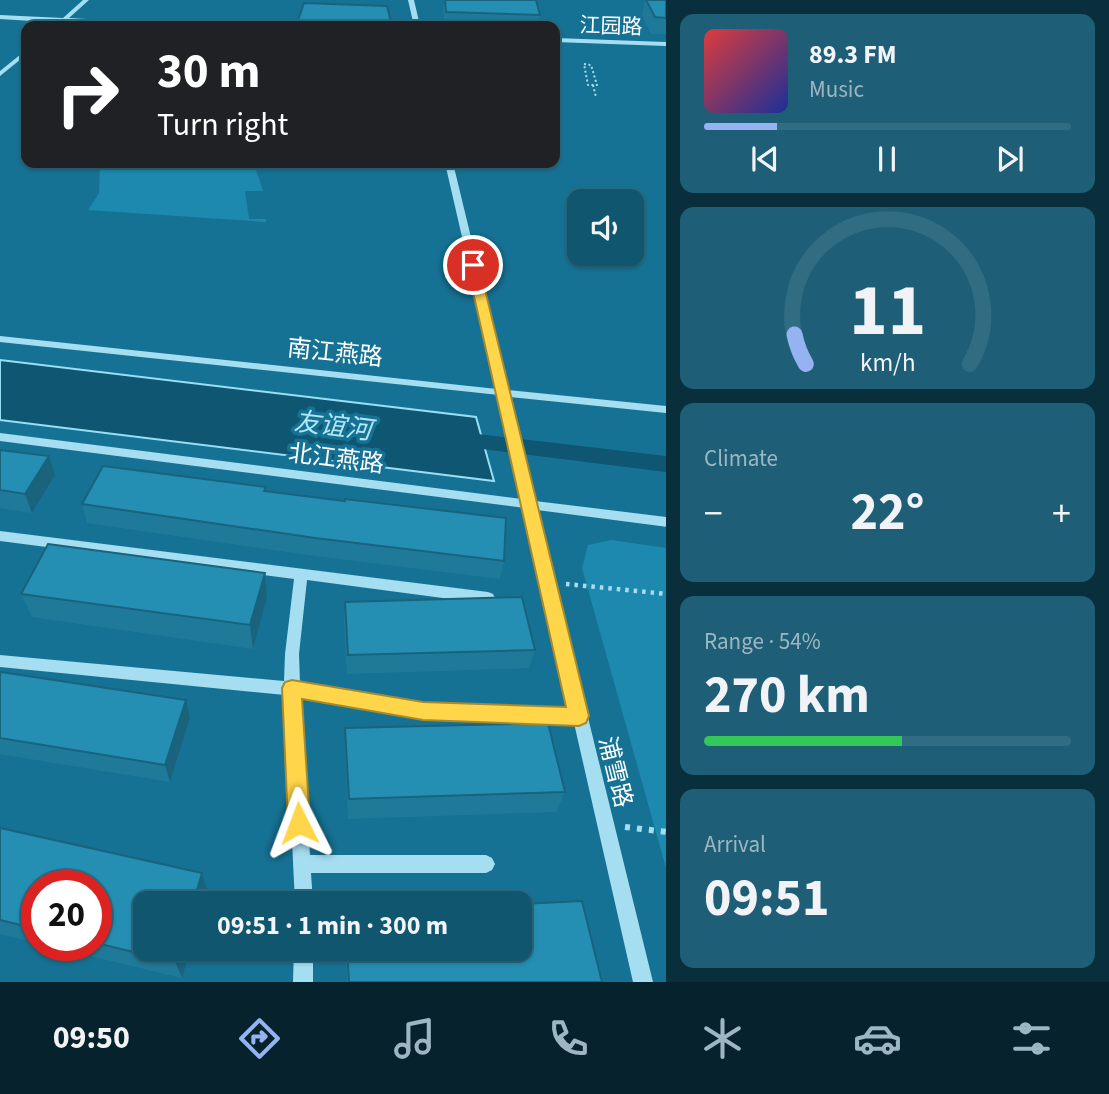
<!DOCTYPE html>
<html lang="en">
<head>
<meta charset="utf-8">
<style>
	body { margin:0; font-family:"Source Sans 3","Noto Sans SC",sans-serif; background:#1e5f77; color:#f1f3f6; height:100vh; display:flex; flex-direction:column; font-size:26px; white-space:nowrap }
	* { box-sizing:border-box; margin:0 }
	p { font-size:23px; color:#9cb7c3 }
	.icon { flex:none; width:38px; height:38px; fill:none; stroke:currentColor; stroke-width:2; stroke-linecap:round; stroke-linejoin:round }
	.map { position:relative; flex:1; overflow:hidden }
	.drawer { display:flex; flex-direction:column; gap:14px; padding:14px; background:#092f3d; width:443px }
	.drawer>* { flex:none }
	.banner { position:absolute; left:21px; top:21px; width:539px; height:147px; border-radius:14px; box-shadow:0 2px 5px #0004,0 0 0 2px #306c82; background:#202124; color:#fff; overflow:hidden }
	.buttons { position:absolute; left:567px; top:189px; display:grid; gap:14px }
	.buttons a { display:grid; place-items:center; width:77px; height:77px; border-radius:14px; background:#10566f; box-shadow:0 2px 5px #0004,0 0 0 2px #306c82; font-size:35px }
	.speed { position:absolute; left:21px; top:870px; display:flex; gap:14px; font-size:35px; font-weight:700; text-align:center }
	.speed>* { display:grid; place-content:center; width:91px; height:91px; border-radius:50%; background:#10566f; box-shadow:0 2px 5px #0004,0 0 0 2px #306c82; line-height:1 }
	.speed .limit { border:10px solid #d22; background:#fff; color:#111 }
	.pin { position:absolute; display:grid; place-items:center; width:60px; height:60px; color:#fff; margin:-30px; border:4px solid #fff; border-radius:50%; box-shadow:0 2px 7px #0007 }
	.me { position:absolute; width:77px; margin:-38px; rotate:357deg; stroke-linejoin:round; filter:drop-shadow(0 0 5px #0008) }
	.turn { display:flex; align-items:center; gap:24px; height:147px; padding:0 21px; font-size:32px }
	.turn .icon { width:91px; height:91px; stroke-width:2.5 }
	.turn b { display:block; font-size:49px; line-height:60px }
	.big { font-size:52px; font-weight:700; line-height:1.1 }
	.drawer .widget { flex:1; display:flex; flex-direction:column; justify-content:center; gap:10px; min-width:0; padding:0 24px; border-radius:14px; background:#1e5f77 }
	.drawer .dial { align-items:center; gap:0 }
	.dial svg { height:182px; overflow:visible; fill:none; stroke:#306c82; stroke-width:7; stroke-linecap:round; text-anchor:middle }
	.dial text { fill:#f1f3f6; stroke:none }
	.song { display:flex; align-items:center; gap:21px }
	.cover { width:84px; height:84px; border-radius:10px; background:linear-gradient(135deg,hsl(0 70% 55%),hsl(230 70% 35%)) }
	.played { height:7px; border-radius:4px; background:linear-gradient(90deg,#95b2f1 20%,#306c82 20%) }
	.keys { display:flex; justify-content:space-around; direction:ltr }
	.heat { display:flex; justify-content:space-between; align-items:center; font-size:38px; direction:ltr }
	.charge { height:10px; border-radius:5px; background:linear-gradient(90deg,#34c759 54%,#306c82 0) }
	.trip { position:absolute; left:133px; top:891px; width:399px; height:70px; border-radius:14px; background:#10566f; box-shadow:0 2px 5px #0004,0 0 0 2px #306c82; font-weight:700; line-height:70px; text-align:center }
	.tabs { display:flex; height:112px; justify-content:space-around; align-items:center; background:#06222c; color:#9cb7c3 }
	.tabs .icon { width:49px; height:49px }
	.tabs .selected { color:#95b2f1 }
	.tabs b { font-size:32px; color:#f1f3f6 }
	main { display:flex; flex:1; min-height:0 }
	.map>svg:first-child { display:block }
	.green { fill:#1e89ae }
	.water { fill:#0e5671; stroke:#98def4; stroke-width:2 }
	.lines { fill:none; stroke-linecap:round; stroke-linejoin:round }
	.canal { fill:#0e5671; fill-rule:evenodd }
	.path-far2 { stroke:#a6def1; stroke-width:2; stroke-dasharray:2 2.5; stroke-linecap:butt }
	.path-far1 { stroke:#a6def1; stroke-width:4.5; stroke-dasharray:3.5 5; stroke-linecap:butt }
	.path { stroke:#a6def1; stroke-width:6; stroke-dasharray:5 7; stroke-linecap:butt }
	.minor { fill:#a6def1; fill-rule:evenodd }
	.wall { fill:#1f7a9a }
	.shaded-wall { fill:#19637d }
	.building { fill:#248eb3; stroke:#19637d; stroke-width:2 }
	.route { fill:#ffd54a; stroke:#a68a30; stroke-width:2 }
	.labels { text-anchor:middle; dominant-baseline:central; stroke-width:7; stroke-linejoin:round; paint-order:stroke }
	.far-street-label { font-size:21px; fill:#fff; stroke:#167294 }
	.street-label { font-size:24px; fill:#fff; stroke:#167294 }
	.water-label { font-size:26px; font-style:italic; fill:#b2e7f8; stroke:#167294 }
</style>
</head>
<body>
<main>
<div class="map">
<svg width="667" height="982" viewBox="0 0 667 982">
	<rect width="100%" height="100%" fill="#167294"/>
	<g class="green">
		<path d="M100 163H254L263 191H245L249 219H266V222L88 210 99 193Z"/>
		<path d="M611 540 666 548V868L582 568 588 545Z"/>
	</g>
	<path class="water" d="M0 360 476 417 494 481 0 420Z"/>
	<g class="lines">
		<path class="canal" d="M451 431 667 456V472L443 444 440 439 443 434Z"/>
		<g class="path-far2">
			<path d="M584 64 591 65 597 85H588Z"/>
			<path d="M593 85 596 97"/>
		</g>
		<path class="path-far1" d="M566 584 667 594"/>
		<path class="path" d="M625 827 667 832"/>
		<g class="minor">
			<path d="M83 0H89L69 18 211 26 63 23 0 19V15L63 18Z"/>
			<path d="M408 0H414L420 26H414Z"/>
			<path d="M555 38 667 42V46L555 42Z"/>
			<path d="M26 50V55L0 76V71Z"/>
			<path d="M445 163H453L508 390 667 406V413L510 397 535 501 667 517V527L537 510 653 982H633L574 723 423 718 300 697 310 855H486L492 858 495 864 492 870 486 873H311L313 903H295L285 695 0 667V655L284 681 285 654 294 579 0 541V531L488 592 493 594 495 598 493 602 488 604 307 580 299 654 300 684 423 704 571 709 525 508 0 441V433L522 499 499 395 0 342V336L497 389Z"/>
			<path d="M294 948H313V982H293Z"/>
		</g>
	</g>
	<g class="wall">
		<path d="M444 0H536L540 15 538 26H445L443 10Z"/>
		<path d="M645 0H666V34H651L642 15Z"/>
		<path d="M0 450 49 456 55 475 32 513 0 508Z"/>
		<path d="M266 491 504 561 500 579 315 556 87 523 82 504Z"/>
		<path d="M265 573 267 597 253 649 32 617 21 594Z"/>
		<path d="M345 602 535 650 529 668 347 674 344 621Z"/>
		<path d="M0 674 186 700 190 718 170 782 0 754Z"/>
		<path d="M345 728 565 792 556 812 348 819 345 751Z"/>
		<path d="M0 828 202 873 208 892 145 948H191L182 978 44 945H96V886H37V943L0 934Z"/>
		<path d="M345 948H520L602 982H347Z"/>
	</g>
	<g class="shaded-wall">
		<path d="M49 456 55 475 32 513 25 494Z"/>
		<path d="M265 573 267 597 253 649 250 625Z"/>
		<path d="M186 700 190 718 170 782 165 765Z"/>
		<path d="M202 873 208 892 204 903H193Z"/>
		<path d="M179 948H191L182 978 175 962Z"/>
	</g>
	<g class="building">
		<path d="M445 0H536L540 15 446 12Z"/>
		<path d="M646 0H666V18L655 17Z"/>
		<path d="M304 3 387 6 392 26H296Z"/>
		<path d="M0 450 49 456 25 494 0 490Z"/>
		<path d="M103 466 266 487 264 491 345 501V499L506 518 504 561 315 538 82 504Z"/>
		<path d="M48 544 265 573 250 625 21 594Z"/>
		<path d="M522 597 535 650 348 655 345 602Z"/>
		<path d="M1 672 186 700 165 765 0 738V674Z"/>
		<path d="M548 723 565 792 349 799 345 728Z"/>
		<path d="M0 828 202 873 193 903H145V948H179L175 962 96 943V886H37V929L0 920Z"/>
		<path d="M582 901 602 982H349L347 948H520V904Z"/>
	</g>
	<path class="route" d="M473 261 479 265 589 716 586 723 579 726 423 720 302 699 310 823 307 831 299 834 291 831 288 823 282 688 285 682 292 680 423 702 566 707 467 265Z"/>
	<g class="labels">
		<g class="far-street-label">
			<text transform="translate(611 26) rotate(2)">江园路</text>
		</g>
		<g class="street-label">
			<text transform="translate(335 353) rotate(6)">南江燕路</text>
			<text transform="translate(336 459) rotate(7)">北江燕路</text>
			<text transform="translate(615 772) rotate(76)">浦雪路</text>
		</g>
		<g class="water-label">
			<text transform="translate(333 426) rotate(7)">友谊河</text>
		</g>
	</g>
</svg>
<div class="buttons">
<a><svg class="icon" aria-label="sound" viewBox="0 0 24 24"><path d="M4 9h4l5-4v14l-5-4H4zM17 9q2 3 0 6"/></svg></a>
</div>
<div class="speed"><div class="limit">20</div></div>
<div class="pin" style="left:473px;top:265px;background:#d93025"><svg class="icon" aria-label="arrive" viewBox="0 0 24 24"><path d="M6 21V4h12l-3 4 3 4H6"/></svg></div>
<svg class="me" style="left:299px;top:823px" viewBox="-20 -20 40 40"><path d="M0-17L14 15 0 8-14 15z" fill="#ffd54a" stroke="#fff" stroke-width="4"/></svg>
<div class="trip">09:51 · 1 min · 300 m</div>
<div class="banner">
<div class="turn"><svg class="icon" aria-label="right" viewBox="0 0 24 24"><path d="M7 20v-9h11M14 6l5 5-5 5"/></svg><div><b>30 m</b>Turn right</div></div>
</div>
</div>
<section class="drawer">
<div class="widget">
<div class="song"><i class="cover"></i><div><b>89.3 FM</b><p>Music</p></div></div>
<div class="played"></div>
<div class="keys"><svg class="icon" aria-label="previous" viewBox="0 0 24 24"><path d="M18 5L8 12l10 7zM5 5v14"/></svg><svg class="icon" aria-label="pause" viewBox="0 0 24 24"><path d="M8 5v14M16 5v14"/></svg><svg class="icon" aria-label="next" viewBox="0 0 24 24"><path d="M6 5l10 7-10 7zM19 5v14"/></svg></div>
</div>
<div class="widget dial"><svg viewBox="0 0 100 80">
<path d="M14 69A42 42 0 1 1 86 69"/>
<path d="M14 69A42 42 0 0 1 9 56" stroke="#95b2f1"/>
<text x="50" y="56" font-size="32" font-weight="700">11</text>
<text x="50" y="72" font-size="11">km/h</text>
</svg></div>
<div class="widget"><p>Climate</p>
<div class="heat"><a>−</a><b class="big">22°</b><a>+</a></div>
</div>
<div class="widget"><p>Range · 54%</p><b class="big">270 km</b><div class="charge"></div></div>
<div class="widget"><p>Arrival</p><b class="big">09:51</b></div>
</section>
</main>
<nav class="tabs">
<b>09:50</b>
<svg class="icon selected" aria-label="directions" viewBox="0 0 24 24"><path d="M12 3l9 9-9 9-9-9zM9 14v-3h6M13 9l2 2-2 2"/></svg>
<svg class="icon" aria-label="music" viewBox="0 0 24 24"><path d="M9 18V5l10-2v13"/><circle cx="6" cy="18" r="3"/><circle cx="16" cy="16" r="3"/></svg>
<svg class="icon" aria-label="phone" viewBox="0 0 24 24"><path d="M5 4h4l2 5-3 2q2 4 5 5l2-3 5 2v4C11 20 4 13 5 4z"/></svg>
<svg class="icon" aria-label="climate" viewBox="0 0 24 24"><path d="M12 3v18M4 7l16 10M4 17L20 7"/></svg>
<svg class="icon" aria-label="car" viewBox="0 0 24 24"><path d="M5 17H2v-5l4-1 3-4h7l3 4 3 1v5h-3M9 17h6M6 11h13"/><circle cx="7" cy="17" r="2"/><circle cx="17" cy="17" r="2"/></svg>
<svg class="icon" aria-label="filters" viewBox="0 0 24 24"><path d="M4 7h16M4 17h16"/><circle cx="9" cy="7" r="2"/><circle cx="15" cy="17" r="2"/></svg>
</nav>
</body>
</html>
